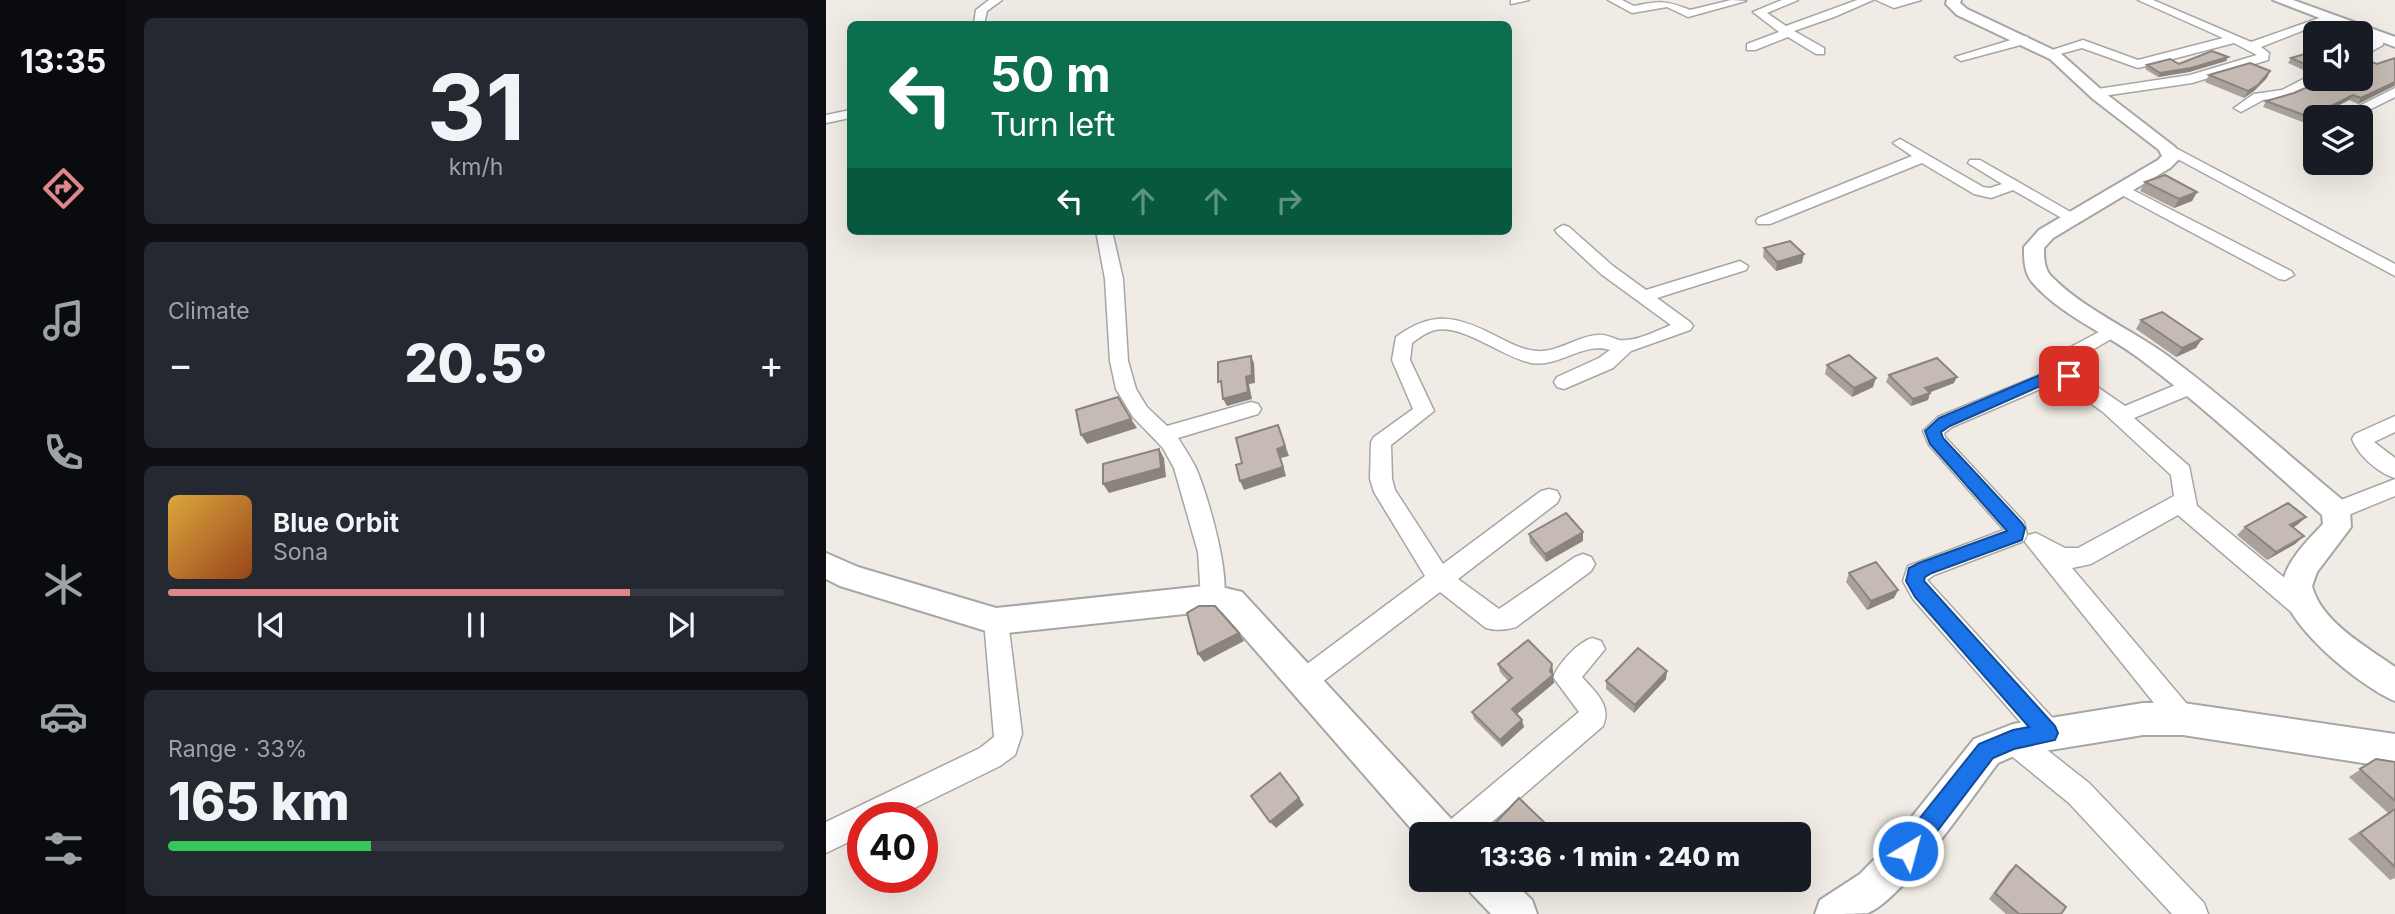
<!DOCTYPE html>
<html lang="en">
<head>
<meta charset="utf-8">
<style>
	body { margin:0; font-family:Inter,sans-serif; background:#242831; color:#f1f3f6; height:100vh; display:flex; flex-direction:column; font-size:26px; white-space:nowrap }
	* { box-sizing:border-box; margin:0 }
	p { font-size:23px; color:#9ea1a6 }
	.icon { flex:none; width:38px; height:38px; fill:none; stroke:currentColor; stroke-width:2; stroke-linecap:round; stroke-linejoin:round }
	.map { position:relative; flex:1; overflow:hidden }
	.side { display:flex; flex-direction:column; gap:18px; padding:18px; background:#0d0f14; width:700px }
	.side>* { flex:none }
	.hud { position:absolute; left:21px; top:21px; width:665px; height:214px; border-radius:10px; box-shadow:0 7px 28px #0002; background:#0b6e4f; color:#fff; overflow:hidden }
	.tools { position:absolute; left:1477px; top:21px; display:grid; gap:14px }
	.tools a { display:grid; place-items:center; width:70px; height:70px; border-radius:10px; background:#171b24; box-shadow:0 7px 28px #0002; font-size:35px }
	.speed { position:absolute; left:21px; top:802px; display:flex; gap:14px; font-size:35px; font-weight:700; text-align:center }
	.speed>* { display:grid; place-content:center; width:91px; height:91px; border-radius:50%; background:#171b24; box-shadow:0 7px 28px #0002; line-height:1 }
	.speed .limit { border:10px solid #d22; background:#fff; color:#111 }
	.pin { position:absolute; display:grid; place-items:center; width:60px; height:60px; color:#fff; margin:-30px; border-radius:14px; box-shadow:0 4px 10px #0006 }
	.me { position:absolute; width:77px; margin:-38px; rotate:37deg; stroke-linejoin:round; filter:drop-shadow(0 0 5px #0008) }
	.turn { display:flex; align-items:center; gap:24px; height:147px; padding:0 28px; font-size:32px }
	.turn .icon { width:91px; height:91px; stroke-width:2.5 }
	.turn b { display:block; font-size:49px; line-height:60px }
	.lanes { display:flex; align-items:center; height:66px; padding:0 28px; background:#0003; justify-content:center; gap:35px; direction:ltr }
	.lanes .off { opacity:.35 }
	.big { font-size:52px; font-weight:800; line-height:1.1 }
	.side .widget { flex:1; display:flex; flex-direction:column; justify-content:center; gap:10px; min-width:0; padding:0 24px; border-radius:10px; background:#242831 }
	.side .dial { align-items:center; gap:0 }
	.dial b { font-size:91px; line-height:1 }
	.song { display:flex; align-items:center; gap:21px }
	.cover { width:84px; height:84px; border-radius:10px; background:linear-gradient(135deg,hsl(40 70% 55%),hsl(20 70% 35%)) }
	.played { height:7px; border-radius:4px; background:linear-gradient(90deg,#e1868a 75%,#363941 75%) }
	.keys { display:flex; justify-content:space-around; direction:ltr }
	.heat { display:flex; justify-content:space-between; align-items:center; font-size:38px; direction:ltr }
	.charge { height:10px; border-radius:5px; background:linear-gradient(90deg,#34c759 33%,#363941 0) }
	.trip { position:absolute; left:583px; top:822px; width:402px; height:70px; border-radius:10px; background:#171b24; box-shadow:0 7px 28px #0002; font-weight:800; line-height:70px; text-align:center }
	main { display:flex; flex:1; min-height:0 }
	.tab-bar { display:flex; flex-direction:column; width:126px; justify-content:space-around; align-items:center; background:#090b0e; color:#9ea1a6 }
	.tab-bar .icon { width:49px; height:49px }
	.tab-bar .selected { color:#e1868a }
	.tab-bar b { font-size:32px; color:#f1f3f6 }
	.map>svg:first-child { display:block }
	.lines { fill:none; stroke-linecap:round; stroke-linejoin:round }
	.minor-casing { stroke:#a6a6a6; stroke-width:3 }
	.tertiary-casing { stroke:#a6a6a6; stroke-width:4 }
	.minor { fill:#fff; fill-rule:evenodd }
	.tertiary { fill:#fff; fill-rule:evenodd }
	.wall { fill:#a9a19b }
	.shaded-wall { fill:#8a837e }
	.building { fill:#c5bbb4; stroke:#8a837e; stroke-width:2 }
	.route { fill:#1a73e8; stroke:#114b97; stroke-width:2 }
</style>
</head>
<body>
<main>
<nav class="tab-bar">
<b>13:35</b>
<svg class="icon selected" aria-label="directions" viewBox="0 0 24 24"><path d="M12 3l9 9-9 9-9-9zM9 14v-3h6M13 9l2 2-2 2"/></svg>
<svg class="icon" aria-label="music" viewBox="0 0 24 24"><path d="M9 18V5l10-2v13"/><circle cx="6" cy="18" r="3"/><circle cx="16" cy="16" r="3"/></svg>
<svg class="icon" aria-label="phone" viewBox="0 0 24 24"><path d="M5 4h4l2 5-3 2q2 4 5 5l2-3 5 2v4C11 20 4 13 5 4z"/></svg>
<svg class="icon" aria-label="climate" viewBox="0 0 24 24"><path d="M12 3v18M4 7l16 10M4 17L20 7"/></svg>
<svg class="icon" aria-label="car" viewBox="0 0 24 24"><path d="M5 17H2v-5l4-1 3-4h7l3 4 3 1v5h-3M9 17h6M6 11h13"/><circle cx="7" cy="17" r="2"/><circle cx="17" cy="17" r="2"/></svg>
<svg class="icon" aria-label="filters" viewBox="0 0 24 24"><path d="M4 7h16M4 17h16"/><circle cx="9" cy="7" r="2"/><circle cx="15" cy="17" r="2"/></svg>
</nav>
<section class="side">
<div class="widget dial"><b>31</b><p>km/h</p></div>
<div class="widget"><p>Climate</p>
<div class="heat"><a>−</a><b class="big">20.5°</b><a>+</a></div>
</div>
<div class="widget">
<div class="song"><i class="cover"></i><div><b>Blue Orbit</b><p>Sona</p></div></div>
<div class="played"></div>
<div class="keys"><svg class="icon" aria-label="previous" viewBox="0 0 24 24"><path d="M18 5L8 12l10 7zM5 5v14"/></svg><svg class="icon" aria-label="pause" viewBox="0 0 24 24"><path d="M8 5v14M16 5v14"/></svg><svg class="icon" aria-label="next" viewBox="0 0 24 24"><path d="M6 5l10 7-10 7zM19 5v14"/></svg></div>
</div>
<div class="widget"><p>Range · 33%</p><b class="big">165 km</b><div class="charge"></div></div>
</section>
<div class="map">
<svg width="1569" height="914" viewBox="0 0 1569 914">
	<rect width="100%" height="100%" fill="#f0ece5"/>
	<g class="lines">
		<g class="minor-casing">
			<g id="minor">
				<path d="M163 0H176L161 11 158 24H148L150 10Z"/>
				<path d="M685 0H703L685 4Z"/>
				<path d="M782 0H796L808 6C834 1 839 0 864 10L905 0 920 1 862 17 841 7 806 13Z"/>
				<path d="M956 0H972L941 13 960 26 1031 0H1047L1008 17 968 31 998 48V54H990L962 37 929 50H921V44L953 32 927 12Z"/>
				<path d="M1050 0H1095L1068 8Z"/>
				<path d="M1312 0H1327L1425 42 1499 16 1509 18 1435 47 1443 53 1442 60 1366 83 1270 97 1263 93 1265 90 1364 75 1431 55 1408 43 1312 68 1256 48 1223 57 1217 53 1257 40 1312 60 1397 38Z"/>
				<path d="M1549 33H1557V45L1535 57V48L1545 43Z"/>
				<path d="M1198 36 1202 37V43L1135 61 1129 57Z"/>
				<path d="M1489 73V79L1494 80 1464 96 1437 100 1415 112 1408 108 1428 94 1456 90Z"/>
				<path d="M1569 88V97L1539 112H1529L1527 109Z"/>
				<path d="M24 110V118L0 123V115Z"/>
				<path d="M1074 139 1157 187 1164 188 1176 184 1142 163 1144 160H1154L1255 218 1253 221H1241L1187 190 1165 198 1148 194 1096 163 944 224H932L930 221 932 218 1086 156 1067 143Z"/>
				<path d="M1340 143 1569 264V276L1335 150 1333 147Z"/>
				<path d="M1297 185 1465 271 1468 275 1459 280 1453 279 1292 193 1289 190 1292 187Z"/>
				<path d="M737 225 743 227 787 266 820 290 914 261 922 266 920 270 831 298 864 322 867 326 864 330 805 351 787 368 738 389 731 387 728 382 731 377 773 358 784 350C758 341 732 368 705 363 676 357 637 324 609 330 600 332 593 338 586 343L584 360 608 411 565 445 566 479 569 490 617 564 715 491 723 489 731 491 734 497 731 503 632 579 673 609 749 557 757 554 765 557 769 564 765 571 690 627C679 630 671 631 660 628L614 592 487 689 478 693 469 689 465 681 469 673 599 576 548 492 544 479 545 442 548 437 587 409 566 360 570 337C607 310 631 316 670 336 682 342 696 350 710 351 732 353 751 336 772 335 780 334 786 338 793 340 810 342 830 331 845 325L775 274 731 233 729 230Z"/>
				<path d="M270 231H286L297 279 302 361 310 389 321 407 341 426 425 402 432 404 435 409 432 414 352 438C358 447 364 457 369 466 381 492 407 581 396 605L387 608 378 605 375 598 372 552 348 468 337 448 307 417 290 389 284 361 279 279Z"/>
				<path d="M1286 325 1295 331 1292 335 1244 363 1251 373 1299 406 1359 381H1373L1376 386 1373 391 1308 418 1363 466 1371 506 1489 603 1492 610 1489 617 1480 620 1471 617 1352 515 1265 564 1246 568 1366 710 1370 719 1366 728 1357 732 1348 728 1199 542 1202 535 1210 533 1239 548H1252L1348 496 1345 475 1277 412 1233 381 1126 427 1118 433 1119 437 1198 522 1201 535 1198 541 1108 575 1101 580 1232 724 1235 733 1232 742 1222 746 1212 742 1087 599 1077 581 1082 566 1178 530 1103 445 1097 431 1112 417 1228 369 1226 360 1228 356Z"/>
				<path d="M1569 416V432L1548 442 1569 458V478C1552 473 1532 455 1526 439L1529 434Z"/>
				<path d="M1569 479V496L1510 520 1502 517 1499 511 1502 505Z"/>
				<path d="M170 610 179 613 182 621 196 734 189 755 174 766 70 817H37V835L0 853V822L154 748 168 737 158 621 161 613Z"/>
				<path d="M766 638 775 641 779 649 756 677C769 692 786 705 777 726L651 835H614L618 825 753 712 727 677C734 662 751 643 766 638Z"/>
				<path d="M1187 727 1197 731 1263 783 1378 903 1382 914H1346L1243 803 1177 749 1173 740 1177 731Z"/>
			</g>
		</g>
		<g class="tertiary-casing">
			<g id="tertiary">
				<path d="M1121 0H1135L1134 3 1141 9 1234 53 1279 93 1349 147 1355 157 1344 168 1227 238 1218 248C1218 259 1218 270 1227 278 1259 310 1305 329 1342 356 1404 402 1461 454 1520 503L1524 511 1525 527 1491 572 1486 586C1495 622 1541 647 1569 667V701C1538 689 1450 620 1457 582 1461 560 1482 540 1497 524L1496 515C1437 462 1378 407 1314 359 1280 333 1234 315 1206 282 1198 272 1198 259 1198 247L1213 230 1332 160 1336 156 1333 150 1267 99 1224 59 1131 15 1120 4Z"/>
				<path d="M1447 0H1467L1569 37V47Z"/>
				<path d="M0 553 32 567 170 608 387 585 416 592 628 822 633 835H595V840L396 612 387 611 170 634 14 586 0 579Z"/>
				<path d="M1317 703H1357L1569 734V768L1357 735H1317L1188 756 1172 763C1146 797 1078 898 1042 913 1032 914 1002 914 989 914L994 900 1034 874 1069 838 1148 739 1187 724Z"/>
				<path d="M639 880H685L706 900 711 914H665L645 893Z"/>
			</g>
		</g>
		<use href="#minor" class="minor"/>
		<use href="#tertiary" class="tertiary"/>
	</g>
	<g class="wall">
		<path d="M1489 51V71L1484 73 1462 63 1465 58Z"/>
		<path d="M1402 57 1400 61 1363 72 1332 77 1319 69 1321 65 1353 64Z"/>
		<path d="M1569 58V86H1568L1532 104 1523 100 1479 123 1437 107 1440 101 1468 93 1499 79H1498H1535L1551 64Z"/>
		<path d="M1383 75 1441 78 1428 91 1418 98 1379 82Z"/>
		<path d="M1319 182 1371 192 1366 201 1348 208 1314 191Z"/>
		<path d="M938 248 976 263 950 271 937 257Z"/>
		<path d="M1315 320 1370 348 1350 357 1310 329Z"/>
		<path d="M1001 365 1047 387 1026 397 999 374Z"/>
		<path d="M1063 375 1128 383 1104 392 1102 400 1085 406 1060 382Z"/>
		<path d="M1480 517 1471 525 1467 528 1478 536 1469 544 1441 560 1411 535 1419 527Z"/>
		<path d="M757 532V541L720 562 704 543 703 534Z"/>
		<path d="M1023 573 1072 590 1068 598 1041 610 1020 582Z"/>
		<path d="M672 664H726L728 683 691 714 698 727 676 747 648 719 646 712 682 681 674 672Z"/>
		<path d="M840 679 808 713 780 689V681Z"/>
		<path d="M1550 759 1569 762V878L1564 880 1522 839 1562 813 1523 777Z"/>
		<path d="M1190 865 1235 914H1180L1163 899 1183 871Z"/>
	</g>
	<g class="shaded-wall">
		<path d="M1402 57 1400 61 1363 72 1332 77 1334 73Z"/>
		<path d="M1444 71 1441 78 1428 91 1418 98 1422 91Z"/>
		<path d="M1569 82 1568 86 1532 104 1535 98Z"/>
		<path d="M1527 95 1523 100 1479 123 1483 117Z"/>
		<path d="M1371 192 1366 201 1348 208 1353 199Z"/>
		<path d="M978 254 976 263 950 271 951 262Z"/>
		<path d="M1376 339 1370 348 1350 357 1356 348Z"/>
		<path d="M425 356 428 363 429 383 423 384 426 399 401 406 397 399Z"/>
		<path d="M1131 377 1128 383 1097 395 1099 388Z"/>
		<path d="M1050 378 1047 387 1026 397 1028 388Z"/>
		<path d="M1104 393 1102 400 1085 406 1087 399Z"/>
		<path d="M305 419 311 428 261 444 255 435Z"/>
		<path d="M452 425 463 456 455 458 460 476 418 490 414 481 451 449Z"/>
		<path d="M333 449 338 458 340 477 283 493 277 484Z"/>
		<path d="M1480 517 1471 525 1455 534 1464 525Z"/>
		<path d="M757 532V541L720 562 719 554Z"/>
		<path d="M1478 536 1469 544 1441 560 1450 552Z"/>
		<path d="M1072 590 1068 598 1041 610 1045 601Z"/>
		<path d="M413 633 418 641 378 662 372 654Z"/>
		<path d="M726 664 727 672 726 676 727 675 728 683 687 717 686 709 724 671Z"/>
		<path d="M841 671 840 679 808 713 809 705Z"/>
		<path d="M696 720 698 727 676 747 674 740Z"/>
		<path d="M473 798 478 805 450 828 444 822Z"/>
		<path d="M720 824 721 831 718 835H710Z"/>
	</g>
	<g class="building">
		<path d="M1386 51 1402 57 1365 68 1334 73 1321 65 1344 59 1353 64Z"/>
		<path d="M1489 51V67L1487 68 1465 58Z"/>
		<path d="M1535 58 1551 64 1569 58V82L1535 98 1527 95 1483 117 1440 101 1468 93 1500 79H1535Z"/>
		<path d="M1424 63 1444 71 1432 85 1422 91 1383 75Z"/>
		<path d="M1339 175 1371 192 1353 199 1319 182Z"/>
		<path d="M964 241 978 254 951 262 938 248Z"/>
		<path d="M1336 312 1376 339 1356 348 1315 320Z"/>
		<path d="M1023 355 1050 378 1028 388 1001 365Z"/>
		<path d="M425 356 426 375 420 377 422 392 397 399 395 381 392 382V362Z"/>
		<path d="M1111 358 1131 377 1099 388 1104 393 1087 399 1063 375Z"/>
		<path d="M292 397 305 419 255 435 250 410Z"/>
		<path d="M452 425 459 446 451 449 457 467 414 481 410 465 416 463 410 438Z"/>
		<path d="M333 449 335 468 277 484V464Z"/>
		<path d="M1462 503 1480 517 1464 525 1478 536 1450 552 1419 527Z"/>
		<path d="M740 513 757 532 719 554 703 534Z"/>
		<path d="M1050 562 1072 590 1045 601 1023 573Z"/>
		<path d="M373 606H389L413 633 372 654 361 613Z"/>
		<path d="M702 640 726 664 724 671 727 675 686 709 696 720 674 740 646 712 686 678 672 664Z"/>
		<path d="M812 648 841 671 809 705 780 681Z"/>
		<path d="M1550 759 1569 762V801L1534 769Z"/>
		<path d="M454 773 473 798 444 822 425 796Z"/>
		<path d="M693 798 720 824 710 835H658Z"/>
		<path d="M1569 809V867L1534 833Z"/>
		<path d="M1190 865 1240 907 1235 914H1193L1169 893Z"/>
	</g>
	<path class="route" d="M1226 370 1243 371 1251 376 1243 381 1228 380 1124 426 1115 432 1117 438 1196 523 1199 528 1196 540 1106 573 1099 577 1098 581 1229 726 1232 733 1229 740 1188 749 1167 758 1090 859 1082 862 1074 859 1071 851 1074 843 1153 744 1187 730 1203 727 1089 597 1080 581 1083 568 1093 563 1181 531 1104 444 1099 431 1113 418Z"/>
</svg>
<div class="tools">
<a><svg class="icon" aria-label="sound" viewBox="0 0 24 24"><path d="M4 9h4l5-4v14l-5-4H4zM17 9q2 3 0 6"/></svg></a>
<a><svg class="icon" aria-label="layers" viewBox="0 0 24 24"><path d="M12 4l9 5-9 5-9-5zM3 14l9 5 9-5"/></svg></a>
</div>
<div class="speed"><div class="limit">40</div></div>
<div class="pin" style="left:1243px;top:376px;background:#d93025"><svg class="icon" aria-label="arrive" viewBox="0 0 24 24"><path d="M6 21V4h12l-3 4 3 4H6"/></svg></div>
<svg class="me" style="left:1082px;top:851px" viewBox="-20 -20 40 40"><circle r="17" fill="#1a73e8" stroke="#fff" stroke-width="3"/><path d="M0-11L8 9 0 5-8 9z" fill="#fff"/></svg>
<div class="trip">13:36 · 1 min · 240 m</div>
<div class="hud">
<div class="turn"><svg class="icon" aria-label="left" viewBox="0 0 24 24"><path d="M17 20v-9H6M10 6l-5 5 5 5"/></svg><div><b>50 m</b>Turn left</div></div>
<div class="lanes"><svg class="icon" aria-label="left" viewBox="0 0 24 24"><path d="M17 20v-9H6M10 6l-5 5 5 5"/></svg><svg class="icon off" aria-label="ahead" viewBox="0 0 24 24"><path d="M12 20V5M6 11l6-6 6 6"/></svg><svg class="icon off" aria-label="ahead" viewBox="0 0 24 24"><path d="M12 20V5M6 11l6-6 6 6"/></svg><svg class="icon off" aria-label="right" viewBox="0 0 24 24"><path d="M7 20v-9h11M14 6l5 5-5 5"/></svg></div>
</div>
</div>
</main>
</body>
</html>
